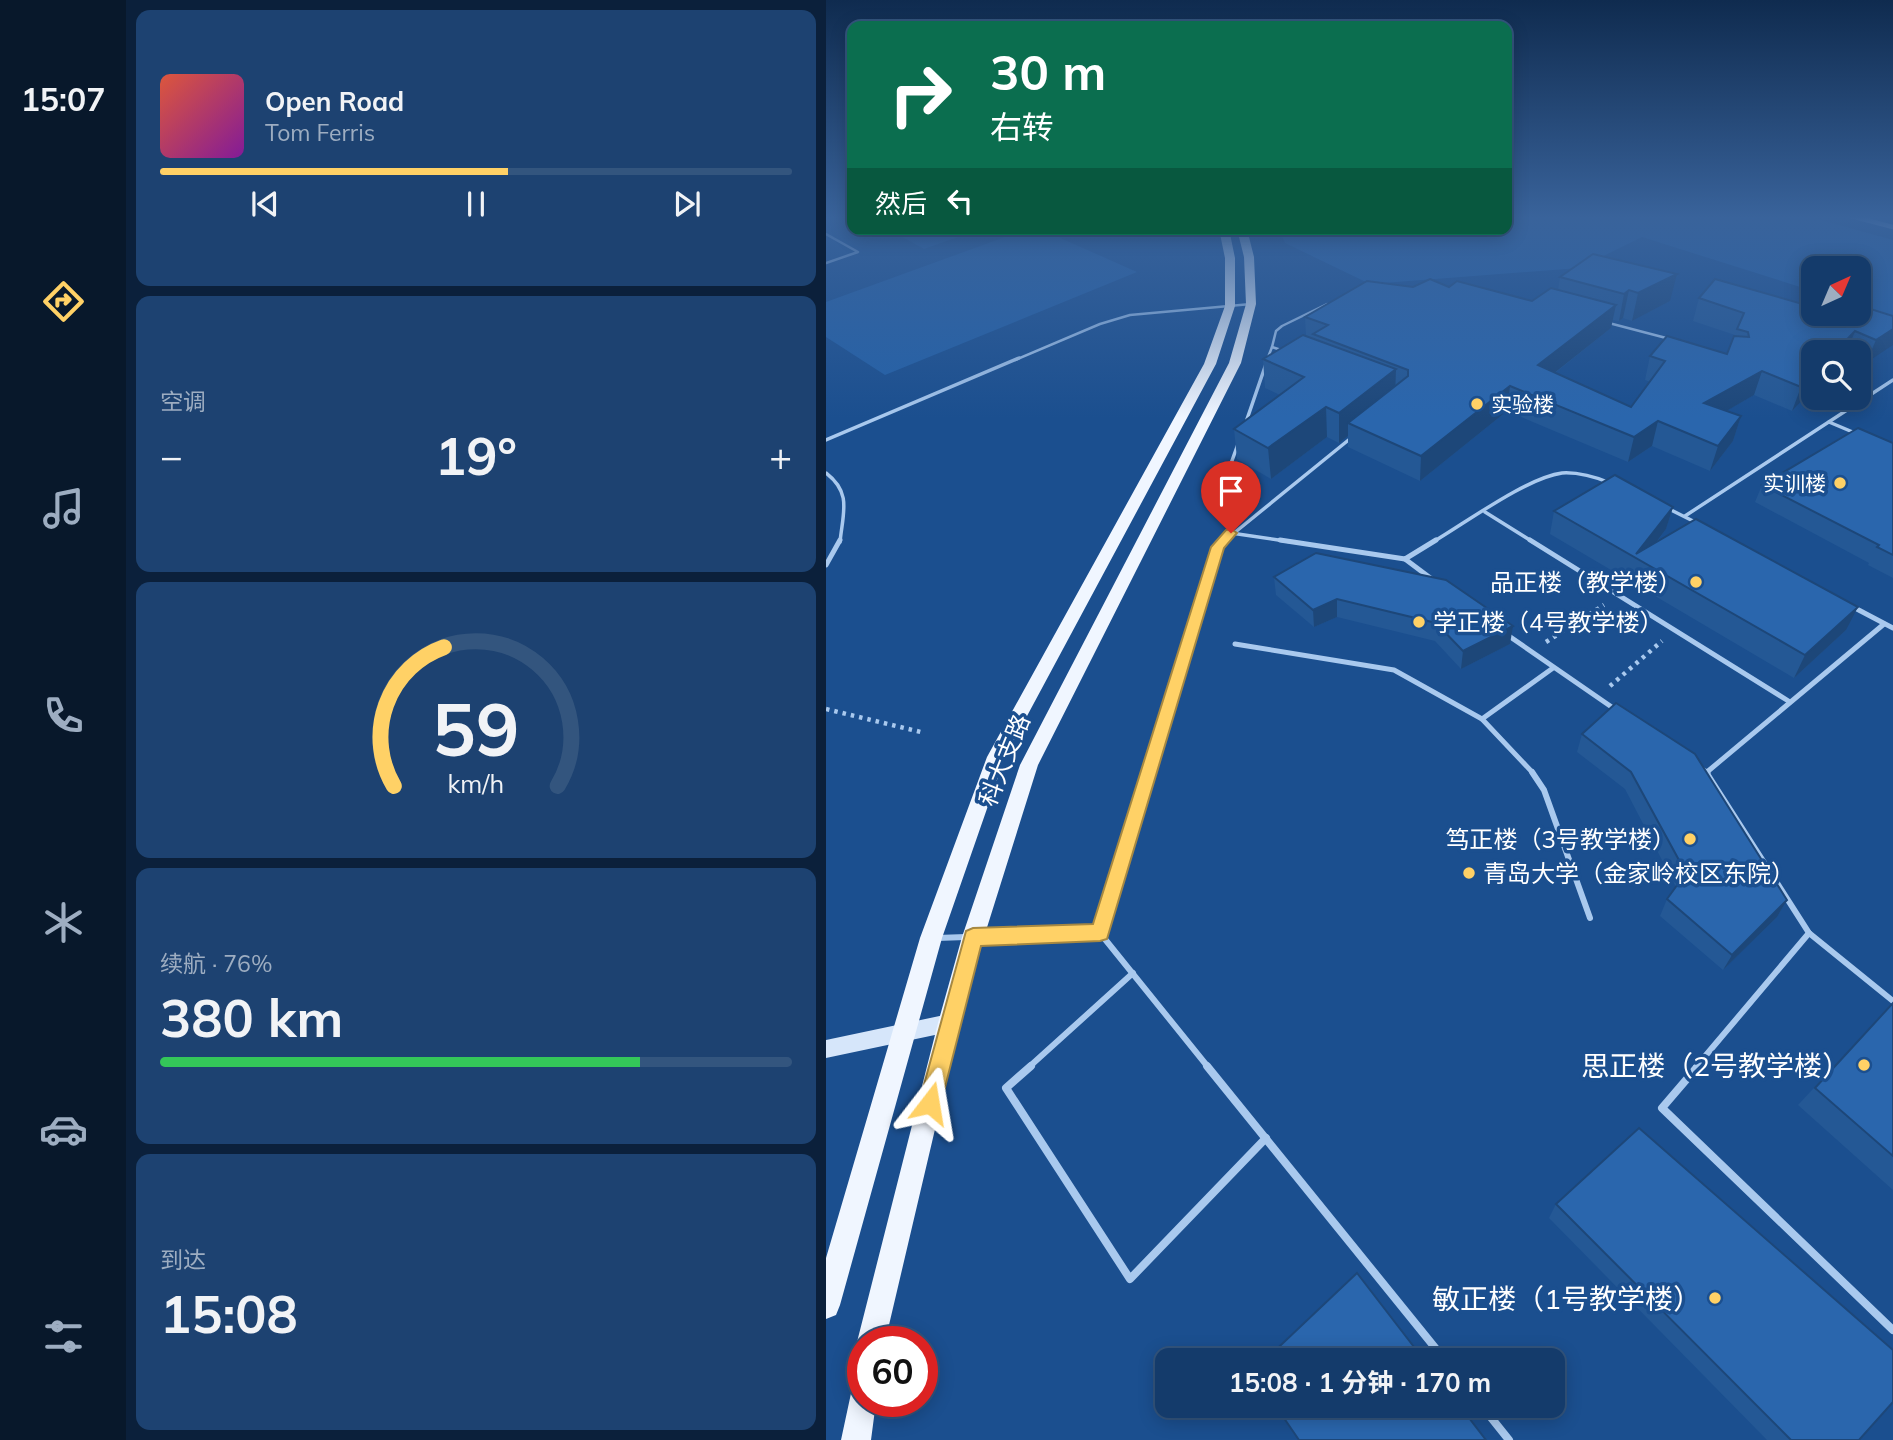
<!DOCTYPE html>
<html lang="zh">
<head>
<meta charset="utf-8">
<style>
	body { margin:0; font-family:Mulish,"Noto Sans SC",sans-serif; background:#1d4271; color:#f1f3f6; height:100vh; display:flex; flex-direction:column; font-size:26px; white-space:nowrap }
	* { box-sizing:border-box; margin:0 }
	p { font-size:23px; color:#9dadc1 }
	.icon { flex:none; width:38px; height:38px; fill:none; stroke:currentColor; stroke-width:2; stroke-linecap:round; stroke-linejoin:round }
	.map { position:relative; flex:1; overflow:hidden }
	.details { display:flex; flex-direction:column; gap:10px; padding:10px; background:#0b203b; width:700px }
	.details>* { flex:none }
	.top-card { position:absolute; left:21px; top:21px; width:665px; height:214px; border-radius:14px; box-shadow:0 4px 18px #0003,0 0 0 2px #33557e; background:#0b6e4f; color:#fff; overflow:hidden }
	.needle { width:46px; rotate:44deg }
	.controls { position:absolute; left:975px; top:256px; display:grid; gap:14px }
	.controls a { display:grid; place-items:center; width:70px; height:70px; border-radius:14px; background:#143b6b; box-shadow:0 4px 18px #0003,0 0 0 2px #33557e; font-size:35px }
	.speed { position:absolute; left:21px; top:1326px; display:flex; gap:14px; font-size:35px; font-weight:700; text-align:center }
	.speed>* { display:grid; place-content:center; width:91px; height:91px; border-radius:50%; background:#143b6b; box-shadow:0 4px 18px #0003,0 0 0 2px #33557e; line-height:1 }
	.speed .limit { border:10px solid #d22; background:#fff; color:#111 }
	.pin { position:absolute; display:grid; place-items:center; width:60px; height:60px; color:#fff; margin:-72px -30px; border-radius:50% 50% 50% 0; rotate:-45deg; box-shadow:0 0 7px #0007 }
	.pin .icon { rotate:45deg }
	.me { position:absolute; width:77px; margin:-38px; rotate:14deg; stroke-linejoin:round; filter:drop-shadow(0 0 5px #0008) }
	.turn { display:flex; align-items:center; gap:24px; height:147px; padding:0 28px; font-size:32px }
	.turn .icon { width:91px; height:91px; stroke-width:2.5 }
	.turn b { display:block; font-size:49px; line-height:60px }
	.then { display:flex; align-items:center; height:66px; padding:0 28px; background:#0003; gap:14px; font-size:26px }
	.big { font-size:52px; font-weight:700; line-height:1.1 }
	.details .tile { flex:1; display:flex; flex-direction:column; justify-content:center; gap:10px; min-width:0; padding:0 24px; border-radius:14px; background:#1d4271 }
	.details .dial { align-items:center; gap:0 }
	.dial svg { height:182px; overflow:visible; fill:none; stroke:#33557e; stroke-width:7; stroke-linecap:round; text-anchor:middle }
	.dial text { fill:#f1f3f6; stroke:none }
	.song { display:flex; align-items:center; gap:21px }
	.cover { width:84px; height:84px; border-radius:10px; background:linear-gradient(135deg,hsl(10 70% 55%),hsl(290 70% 35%)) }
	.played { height:7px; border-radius:4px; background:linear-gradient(90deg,#ffd166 55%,#33557e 55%) }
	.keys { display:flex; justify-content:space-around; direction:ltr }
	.heat { display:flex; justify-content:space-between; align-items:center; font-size:38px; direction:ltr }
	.charge { height:10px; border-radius:5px; background:linear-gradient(90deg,#34c759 76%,#33557e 0) }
	.trip { position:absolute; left:329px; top:1348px; width:410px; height:70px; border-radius:14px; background:#143b6b; box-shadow:0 4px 18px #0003,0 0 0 2px #33557e; font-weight:700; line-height:70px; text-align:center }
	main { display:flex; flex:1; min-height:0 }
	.tabs { display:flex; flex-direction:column; width:126px; justify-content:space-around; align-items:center; background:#08182b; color:#9dadc1 }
	.tabs .icon { width:49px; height:49px }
	.tabs .current { color:#ffd166 }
	.tabs b { font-size:32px; color:#f1f3f6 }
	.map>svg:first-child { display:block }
	.green { fill:#2461a8 }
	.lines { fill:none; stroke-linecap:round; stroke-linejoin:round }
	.path { stroke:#a9c9ee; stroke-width:4.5; stroke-dasharray:3.5 5; stroke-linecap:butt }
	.lane-far4 { stroke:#a9c9ee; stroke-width:2.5 }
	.lane-far3 { stroke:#a9c9ee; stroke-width:3.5 }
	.lane-far2 { stroke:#a9c9ee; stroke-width:5 }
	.lane-far1 { stroke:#a9c9ee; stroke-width:6 }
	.lane { stroke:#a9c9ee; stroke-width:8 }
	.street { stroke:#a9c9ee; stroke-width:4.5 }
	.secondary { fill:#d6e6fa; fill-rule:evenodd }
	.primary { fill:#f0f6ff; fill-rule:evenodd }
	.wall { fill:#245895 }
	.shaded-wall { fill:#1d4779 }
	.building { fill:#2a66ad; stroke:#1d4779; stroke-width:2 }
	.route { fill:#ffd166; stroke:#a68842; stroke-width:2 }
	.poi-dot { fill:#ffd166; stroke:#1b4f8f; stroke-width:2.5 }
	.labels { text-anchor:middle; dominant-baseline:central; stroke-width:7; stroke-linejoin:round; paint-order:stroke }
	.far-poi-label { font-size:21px; fill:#fff; stroke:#1b4f8f; text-anchor:start }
	.poi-label { font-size:24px; fill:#fff; stroke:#1b4f8f; text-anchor:end }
	.street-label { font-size:24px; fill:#fff; stroke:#1b4f8f }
	.near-poi-label { font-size:28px; fill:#fff; stroke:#1b4f8f; text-anchor:end }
</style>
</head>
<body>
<main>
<nav class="tabs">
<b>15:07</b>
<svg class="icon current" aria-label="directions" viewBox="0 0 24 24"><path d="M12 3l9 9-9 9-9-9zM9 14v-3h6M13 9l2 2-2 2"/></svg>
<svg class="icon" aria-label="music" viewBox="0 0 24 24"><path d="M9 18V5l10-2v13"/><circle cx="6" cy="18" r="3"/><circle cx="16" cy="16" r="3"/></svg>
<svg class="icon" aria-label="phone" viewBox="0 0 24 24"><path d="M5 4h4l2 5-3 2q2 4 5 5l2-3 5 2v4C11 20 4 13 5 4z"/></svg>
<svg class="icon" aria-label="climate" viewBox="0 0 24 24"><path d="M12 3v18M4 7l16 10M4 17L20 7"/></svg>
<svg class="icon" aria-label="car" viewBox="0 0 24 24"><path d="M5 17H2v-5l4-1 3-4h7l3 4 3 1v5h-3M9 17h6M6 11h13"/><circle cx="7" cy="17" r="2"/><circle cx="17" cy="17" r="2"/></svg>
<svg class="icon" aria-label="filters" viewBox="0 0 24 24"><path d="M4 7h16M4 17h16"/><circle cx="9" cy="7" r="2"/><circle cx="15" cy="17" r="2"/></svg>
</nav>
<section class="details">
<div class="tile">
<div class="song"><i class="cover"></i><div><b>Open Road</b><p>Tom Ferris</p></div></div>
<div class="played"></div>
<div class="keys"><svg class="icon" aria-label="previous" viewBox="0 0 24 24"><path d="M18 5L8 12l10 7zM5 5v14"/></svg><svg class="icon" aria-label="pause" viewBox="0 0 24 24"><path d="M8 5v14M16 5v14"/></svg><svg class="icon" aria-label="next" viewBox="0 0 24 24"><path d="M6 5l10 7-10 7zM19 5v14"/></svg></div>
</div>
<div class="tile"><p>空调</p>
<div class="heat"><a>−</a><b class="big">19°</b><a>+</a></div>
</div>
<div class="tile dial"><svg viewBox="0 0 100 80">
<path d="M14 69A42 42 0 1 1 86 69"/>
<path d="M14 69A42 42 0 0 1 36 8" stroke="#ffd166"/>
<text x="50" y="56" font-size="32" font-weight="700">59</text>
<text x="50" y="72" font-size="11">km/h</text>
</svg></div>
<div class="tile"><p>续航 · 76%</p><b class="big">380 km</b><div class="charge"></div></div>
<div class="tile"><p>到达</p><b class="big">15:08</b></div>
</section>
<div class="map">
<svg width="1067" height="1440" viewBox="0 0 1067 1440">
	<rect width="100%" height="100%" fill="#1b4f8f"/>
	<g class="green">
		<path d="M681 216H981L1067 240V316L1033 306 1032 268H987V291L816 237 753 268 544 284 459 243 453 229H681Z"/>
		<path d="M62 229H155L98 249Z"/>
		<path d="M201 229H214L311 272 59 375 0 337V302Z"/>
	</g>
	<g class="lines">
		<g class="path">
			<path d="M720 642 778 605"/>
			<path d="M784 686 836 641"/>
			<path d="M0 709 95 732"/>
		</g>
		<g class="lane-far4">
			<path d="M0 217 4 216"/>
			<path d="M0 234 32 252 0 263"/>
			<path d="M779 322 844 339"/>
			<path d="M446 347 450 331 456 326 501 304"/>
			<path d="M189 360 274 324 304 315 425 304"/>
			<path d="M441 360 446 347 458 351"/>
		</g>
		<g class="lane-far3">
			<path d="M1003 422 1029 433"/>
			<path d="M419 425 442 358"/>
			<path d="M0 440 193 358"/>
			<path d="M0 473C26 493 17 512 14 542"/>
			<path d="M394 494 412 444"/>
			<path d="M841 508 873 524"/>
			<path d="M659 512 707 542"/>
			<path d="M859 516 1067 380"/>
			<path d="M405 533 466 542"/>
			<path d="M397 542 525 438"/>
			<path d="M607 542C641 522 700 478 736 473 751 472 771 477 784 483"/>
		</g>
		<g class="lane-far2">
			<path d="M454 540 579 559 610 540"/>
			<path d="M704 540 964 702"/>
			<path d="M579 559 607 580"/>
			<path d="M0 565 14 540"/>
			<path d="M1027 607 1067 628"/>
			<path d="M680 634 790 710"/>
			<path d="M409 644 568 670 656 719 727 668"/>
			<path d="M656 719 707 773"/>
			<path d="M876 769 882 773"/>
			<path d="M881 772 1058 624"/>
			<path d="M322 773 391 547 399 540"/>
		</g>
		<g class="lane-far1">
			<path d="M706 772 718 790 764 918"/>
			<path d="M880 772 983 933 1067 1001"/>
			<path d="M274 933 382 1067"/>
			<path d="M153 937 274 933 323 772"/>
			<path d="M111 938 140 937"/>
			<path d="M203 1067 307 973"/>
			<path d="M870 1067 983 933"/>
		</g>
		<g class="lane">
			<path d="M205 1066 180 1088 304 1279 440 1138"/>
			<path d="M381 1066 619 1360"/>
			<path d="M872 1066 836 1108 1067 1330"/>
			<path d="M655 1405 683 1440"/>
		</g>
		<path class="street" d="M1025 216 1067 227"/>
		<path class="secondary" d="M123 1014 129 1017 132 1023 129 1029 123 1032 0 1058V1040Z"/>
		<g class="primary">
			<path d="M393 229H403L409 258V306L390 364 179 757 116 938 14 1305 10 1315 0 1319V1258L94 938 161 757 378 364 399 306V258Z"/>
			<path d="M411 229H421L428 257 430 304 415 363 212 765 158 937 134 1023 59 1342H37V1353L31 1342 112 1023 136 937 194 765 403 363 420 304 418 257Z"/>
			<path d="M37 1380V1402H50L45 1440H15L27 1384Z"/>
		</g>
	</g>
	<g class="wall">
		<path d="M767 254 844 301 806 321 797 318 793 321 786 320 785 328 729 373 805 407 824 382 819 380 824 356 901 354 909 335 867 321 873 298 987 313 1067 316 1040 363 1032 360V352H987V389L966 411 928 395 900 411 915 416 907 441 884 471 826 446 802 462 681 411 594 481 522 447V436L513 443 501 437 445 479 411 459 408 429 454 395 439 388 437 359 480 336 479 317 587 287H623L706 301 732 290 734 277Z"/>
		<path d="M1067 443V578L1042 565 1043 563 929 502 936 485Z"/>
		<path d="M847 507 840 529 830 543 1020 630 968 678 724 534 728 511Z"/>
		<path d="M448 577 684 644 635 669 609 641 511 617 488 627 450 595Z"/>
		<path d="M790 703 961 900 951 917 897 970 834 916 841 899 850 887 799 789 751 752 756 734Z"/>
		<path d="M1067 1003V1190L972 1105Z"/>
		<path d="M730 1204 1033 1440H941L723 1218Z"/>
	</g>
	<g class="shaded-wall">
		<path d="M851 274 844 301 806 321 812 293Z"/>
		<path d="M803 290 797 318 793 321 798 294Z"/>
		<path d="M790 305 785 328 708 389 712 365Z"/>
		<path d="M1067 329V345L1040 363 1050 340Z"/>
		<path d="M1029 331 1021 352H1009Z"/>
		<path d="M570 369 569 398 522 423V436L513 443V413Z"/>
		<path d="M936 371 928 395 871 428 878 403Z"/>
		<path d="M987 375V389L966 411 975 387Z"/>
		<path d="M684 386 681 411 594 481 595 456Z"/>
		<path d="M500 407 501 437 445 479 442 448Z"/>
		<path d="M915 416 907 441 884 471 892 446Z"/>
		<path d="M832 421 826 446 802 462 808 437Z"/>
		<path d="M847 507 840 529 816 561 810 554Z"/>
		<path d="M511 599V617L488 627 487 610Z"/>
		<path d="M1032 607 1020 630 968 678 979 655Z"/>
		<path d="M687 626 684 644 635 669 637 651Z"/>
		<path d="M961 900 951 917 897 970 906 955Z"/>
	</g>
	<g class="building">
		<path d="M767 254 851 274 812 293 803 290 798 294 734 277Z"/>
		<path d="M604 279 623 287 631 281 706 301 725 288 790 305 712 365 805 407 839 361 824 356 841 336 901 354 908 336 923 337 922 332 911 329 918 313 873 298 889 279 987 307V313H1032V305L1067 316V329L1050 340 1029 331 1009 352H987V375L975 387 936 371 878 403 915 416 892 446 832 421 808 437 684 386 595 456 522 423 582 376V370L487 334 502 325 479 317 541 281 587 287Z"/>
		<path d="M477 335 570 369 513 413 500 407 442 448 408 429 478 377 437 359Z"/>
		<path d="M1032 428 1067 443V555L1051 547 1053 545 936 485Z"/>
		<path d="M789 475 847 507 810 554 870 519 1032 607 979 655 728 511Z"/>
		<path d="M490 553 620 580 687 626 637 651 610 623 511 599 487 610 448 577Z"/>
		<path d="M790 703 869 754 961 900 906 955 841 899 860 873 805 772 756 734Z"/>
		<path d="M1067 1003V1156L989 1088Z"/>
		<path d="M813 1128 1067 1350V1402L1033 1440H965L730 1204Z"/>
		<path d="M531 1273 598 1360H439Z"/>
		<path d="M449 1405H633L660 1440H473Z"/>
	</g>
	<linearGradient id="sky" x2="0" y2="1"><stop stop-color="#0f2b4f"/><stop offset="0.52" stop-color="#39639b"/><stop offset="1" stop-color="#39639b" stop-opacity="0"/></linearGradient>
	<rect width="1067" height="418" fill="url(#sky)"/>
	<path class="route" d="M405 529 411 533 398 548 281 939 274 941 155 946 115 1103 112 1111 104 1114 96 1111 93 1103 140 931 147 928 267 924 385 547 400 530Z"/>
	<g class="poi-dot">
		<circle cx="651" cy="404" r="7"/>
		<circle cx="1014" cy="483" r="7"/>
		<circle cx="870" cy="582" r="7"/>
		<circle cx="593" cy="622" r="7"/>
		<circle cx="864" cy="839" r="7"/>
		<circle cx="643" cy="873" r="7"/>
		<circle cx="1038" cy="1065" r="7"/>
		<circle cx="889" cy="1298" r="7"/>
	</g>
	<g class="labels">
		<g class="far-poi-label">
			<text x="665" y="404">实验楼</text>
			<text x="1000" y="483" text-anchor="end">实训楼</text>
		</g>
		<g class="poi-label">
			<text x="856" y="582">品正楼（教学楼）</text>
			<text x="607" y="622" text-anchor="start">学正楼（4号教学楼）</text>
			<text x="850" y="839">笃正楼（3号教学楼）</text>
			<text x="657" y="873" text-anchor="start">青岛大学（金家岭校区东院）</text>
		</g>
		<g class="street-label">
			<text transform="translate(178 760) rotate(-68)">科大支路</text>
		</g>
		<g class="near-poi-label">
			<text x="1024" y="1065">思正楼（2号教学楼）</text>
			<text x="875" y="1298">敏正楼（1号教学楼）</text>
		</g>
	</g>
</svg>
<div class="controls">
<a><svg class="needle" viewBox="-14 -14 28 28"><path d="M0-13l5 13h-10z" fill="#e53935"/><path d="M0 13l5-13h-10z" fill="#9dadc1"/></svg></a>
<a><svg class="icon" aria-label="search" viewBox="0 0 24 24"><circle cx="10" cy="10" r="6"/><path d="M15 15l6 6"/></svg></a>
</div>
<div class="speed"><div class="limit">60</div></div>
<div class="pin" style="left:405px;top:533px;background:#d93025"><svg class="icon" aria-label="arrive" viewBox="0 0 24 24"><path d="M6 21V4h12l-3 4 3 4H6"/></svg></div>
<svg class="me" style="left:104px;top:1103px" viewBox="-20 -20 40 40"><path d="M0-17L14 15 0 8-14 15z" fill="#ffd166" stroke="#fff" stroke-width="4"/></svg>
<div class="trip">15:08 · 1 分钟 · 170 m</div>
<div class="top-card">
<div class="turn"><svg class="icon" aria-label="right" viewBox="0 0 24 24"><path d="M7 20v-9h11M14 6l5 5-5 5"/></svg><div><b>30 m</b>右转</div></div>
<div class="then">然后<svg class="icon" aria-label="left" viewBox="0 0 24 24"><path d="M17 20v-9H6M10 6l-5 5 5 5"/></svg></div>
</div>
</div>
</main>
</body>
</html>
